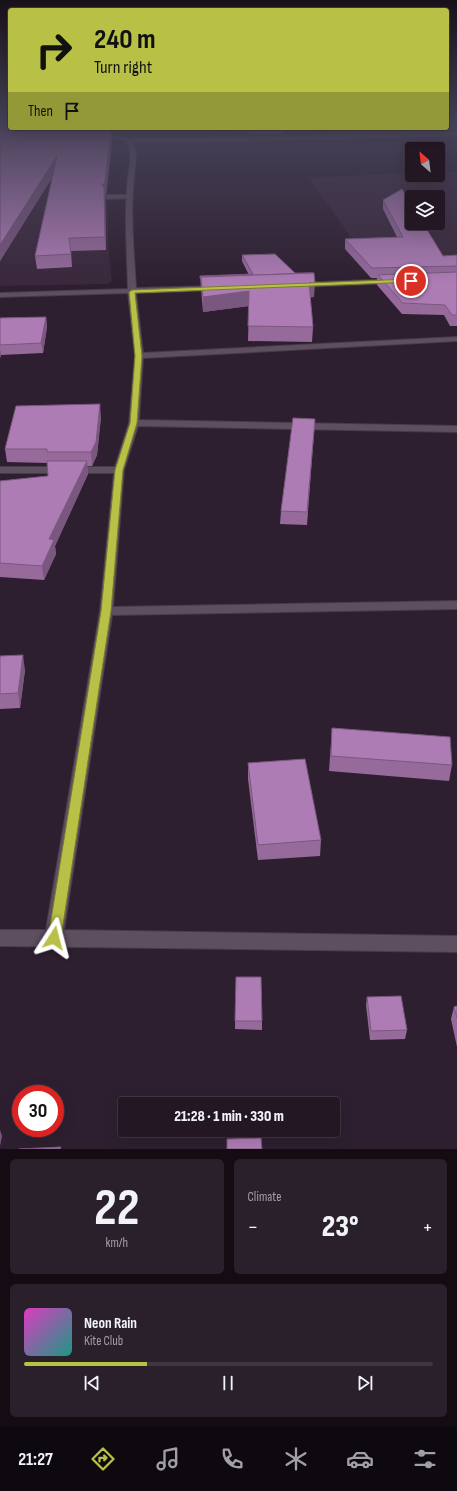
<!DOCTYPE html>
<html lang="en">
<head>
<meta charset="utf-8">
<style>
	body { margin:0; font-family:"Sofia Sans Condensed",sans-serif; background:#2a202b; color:#f1f3f6; height:100vh; display:flex; flex-direction:column; font-size:15px; white-space:nowrap }
	* { box-sizing:border-box; margin:0 }
	p { font-size:13px; color:#a29fa6 }
	.icon { flex:none; width:22px; height:22px; fill:none; stroke:currentColor; stroke-width:2; stroke-linecap:round; stroke-linejoin:round }
	.map { position:relative; height:1149px; overflow:hidden }
	.drawer { display:flex; flex-direction:column; gap:10px; padding:10px; background:#130d13; flex:1 }
	.drawer>* { flex:none }
	.banner { position:absolute; left:8px; top:8px; width:441px; height:122px; border-radius:4px; box-shadow:0 4px 16px #0002,0 0 0 1px #3f3641; background:#b9c046; color:#111; overflow:hidden }
	.needle { width:26px; rotate:332deg }
	.fabs { position:absolute; left:405px; top:142px; display:grid; gap:8px }
	.fabs a { display:grid; place-items:center; width:40px; height:40px; border-radius:4px; background:#221723; box-shadow:0 4px 16px #0002,0 0 0 1px #3f3641; font-size:20px }
	.speed { position:absolute; left:12px; top:1085px; display:flex; gap:8px; font-size:20px; font-weight:700; text-align:center }
	.speed>* { display:grid; place-content:center; width:52px; height:52px; border-radius:50%; background:#221723; box-shadow:0 4px 16px #0002,0 0 0 1px #3f3641; line-height:1 }
	.speed .limit { border:6px solid #d22; background:#fff; color:#111 }
	.pin { position:absolute; display:grid; place-items:center; width:34px; height:34px; color:#fff; margin:-17px; border:2px solid #fff; border-radius:50%; box-shadow:0 1px 4px #0007 }
	.me { position:absolute; width:44px; margin:-22px; rotate:9deg; stroke-linejoin:round; filter:drop-shadow(0 0 3px #0008) }
	.turn { display:flex; align-items:center; gap:14px; height:84px; padding:0 20px; font-size:18px }
	.turn .icon { width:52px; height:52px; stroke-width:2.5 }
	.turn b { display:block; font-size:28px; line-height:34px }
	.then { display:flex; align-items:center; height:38px; padding:0 20px; background:#0003; gap:8px; font-size:15px }
	.big { font-size:30px; font-weight:800; line-height:1.1 }
	.drawer .card { flex:1; display:flex; flex-direction:column; justify-content:center; gap:6px; min-width:0; padding:0 14px; border-radius:6px; background:#2a202b }
	.drawer .dial { align-items:center; gap:0 }
	.dial b { font-size:52px; line-height:1 }
	.song { display:flex; align-items:center; gap:12px }
	.cover { width:48px; height:48px; border-radius:6px; background:linear-gradient(135deg,hsl(310 70% 55%),hsl(170 70% 35%)) }
	.played { height:4px; border-radius:2px; background:linear-gradient(90deg,#b9c046 30%,#3f3641 30%) }
	.keys { display:flex; justify-content:space-around; direction:ltr }
	.heat { display:flex; justify-content:space-between; align-items:center; font-size:22px; direction:ltr }
	.drawer .tiles { flex:1; display:grid; gap:10px; grid-template-columns:1fr 1fr }
	.card:last-child { grid-column:span 2 }
	.trip { position:absolute; left:118px; top:1097px; width:222px; height:40px; border-radius:4px; background:#221723; box-shadow:0 4px 16px #0002,0 0 0 1px #3f3641; font-weight:800; line-height:40px; text-align:center }
	.tabs { display:flex; height:64px; justify-content:space-around; align-items:center; background:#0e090e; color:#a29fa6 }
	.tabs .icon { width:28px; height:28px }
	.tabs .on { color:#b9c046 }
	.tabs b { font-size:18px; color:#f1f3f6 }
	.map>svg:first-child { display:block }
	.built { fill:#3a283c; fill-rule:evenodd }
	.lines { fill:none; stroke-linecap:round; stroke-linejoin:round }
	.lane-casing { stroke:#473b48; stroke-width:2 }
	.street-casing { stroke:#473b48; stroke-width:2 }
	.lane { fill:#5e4f60; fill-rule:evenodd }
	.street { fill:#5e4f60; fill-rule:evenodd }
	.wall { fill:#966b9c }
	.shaded-wall { fill:#7a577f }
	.building { fill:#ae7cb5; stroke:#7a577f }
	.route { fill:#b9c046; stroke:#787d2e }
</style>
</head>
<body>
<div class="map">
<svg width="457" height="1149" viewBox="0 0 457 1149">
	<rect width="100%" height="100%" fill="#2d1f2f"/>
	<g class="built">
		<path d="M0 124 10 128H62L113 140 107 197 109 257 112 281 107 284 0 286Z"/>
		<path d="M447 124H457V130L173 136H165L143 130 116 131 105 128H447Z"/>
		<path d="M438 172H457V273L373 268 309 178 412 173V175H438ZM412 197H438V223H412Z"/>
	</g>
	<g class="lines">
		<g class="lane-casing">
			<path id="lane" d="M129 195 131 196V198L107 199 104 197 107 195Z"/>
		</g>
		<g class="street-casing">
			<g id="street">
				<path d="M81 128C98 128 114 138 131 138 240 139 348 134 457 132V136L201 142H132C138 151 135 166 134 177 130 214 134 252 136 288L216 286 220 288 216 290 136 293 143 353 457 337V341L143 358 139 420 457 426V432L138 426 124 470 113 607 457 601V609L112 615 64 930 457 936V952L0 946V930H46L100 611 114 473H0V467H115L129 423 135 356 128 293 0 297V293L128 289C127 252 124 214 128 177 130 165 133 151 126 141Z"/>
				<path d="M394 279H397V283L298 287 294 285 298 283Z"/>
			</g>
		</g>
		<use href="#lane" class="lane"/>
		<use href="#street" class="street"/>
	</g>
	<g class="wall">
		<path d="M0 124 112 138 106 194 105 195 106 250 71 251 72 267 37 269 35 256 53 176 0 261Z"/>
		<path d="M252 128H282V134H255Z"/>
		<path d="M383 200 443 256 457 255V326H450L444 315 402 314 377 285V278H371L345 249V239L397 237 383 209Z"/>
		<path d="M242 255 314 297H310L313 327 312 342 248 341 249 306 203 312 200 276 249 275 242 261Z"/>
		<path d="M46 317 47 327 43 353 1 355 0 358V318Z"/>
		<path d="M101 417 97 455 92 466H87L88 474 55 546 56 554 44 580 0 577V481L48 476 47 463 7 462 5 449Z"/>
		<path d="M315 419 307 525 280 524 281 511Z"/>
		<path d="M0 656 25 670 20 708 0 709Z"/>
		<path d="M332 728 452 765 449 781 329 771Z"/>
		<path d="M248 763 321 840 320 856 258 860 248 779Z"/>
		<path d="M236 977 262 1021V1030L235 1029Z"/>
		<path d="M367 997 407 1030 405 1039 370 1040 366 1005Z"/>
		<path d="M457 1006V1047L451 1019 454 1007Z"/>
	</g>
	<g class="shaded-wall">
		<path d="M111 128 112 138 106 194 105 195 106 250 102 185Z"/>
		<path d="M57 156 58 167 0 261V245Z"/>
		<path d="M309 283H315L314 297 308 298Z"/>
		<path d="M249 291V306L203 312V297Z"/>
		<path d="M46 317 47 327 43 353 41 343Z"/>
		<path d="M0 348 1 355 0 358Z"/>
		<path d="M100 404 101 417 97 455 92 466 91 452Z"/>
		<path d="M87 461 88 474 55 546 56 554 44 580 42 566 49 539Z"/>
		<path d="M23 655 25 670 20 708 18 693Z"/>
		<path d="M0 1130 2 1136 0 1146Z"/>
	</g>
	<g class="building">
		<path d="M0 124H10V128H111L105 182 102 185 104 188 105 237 69 238 71 254 35 256 57 156 0 245Z"/>
		<path d="M402 189 412 205V223H423L443 256 457 255V266L372 268 345 239 403 237 383 200Z"/>
		<path d="M275 254 295 273H313L201 277V278H200V276L253 274 242 255Z"/>
		<path d="M457 272V315H452L445 305 403 303 378 275Z"/>
		<path d="M314 273 315 283H309L313 327 248 326 249 291 203 297 201 277Z"/>
		<path d="M46 317 41 343 0 345V318Z"/>
		<path d="M100 404 96 442 91 452H47V449H5L16 406Z"/>
		<path d="M293 418 315 419 307 512 281 511Z"/>
		<path d="M47 461H87L49 539 54 540 42 566 0 563V481L48 476Z"/>
		<path d="M23 655 18 693 0 694V656Z"/>
		<path d="M332 728 450 737 452 765 331 756Z"/>
		<path d="M305 759 321 840 258 845 248 763Z"/>
		<path d="M236 977H261L262 1021H235Z"/>
		<path d="M401 996 407 1030 371 1031 367 997Z"/>
		<path d="M457 1006V1018L454 1007Z"/>
		<path d="M261 1138 262 1149H227V1139Z"/>
		<path d="M61 1147 60 1149H19Z"/>
	</g>
	<linearGradient id="sky" x2="0" y2="1"><stop stop-color="#19111a"/><stop offset="0.44" stop-color="#464258"/><stop offset="1" stop-color="#464258" stop-opacity="0"/></linearGradient>
	<rect width="457" height="285" fill="url(#sky)"/>
	<path class="route" d="M411 279 413 280V282L135 293 142 356 137 423 123 470 111 611 61 938 59 942 54 944 50 942 48 938 101 611 115 470 130 423 135 356 129 292 132 290Z"/>
</svg>
<div class="fabs">
<a><svg class="needle" viewBox="-14 -14 28 28"><path d="M0-13l5 13h-10z" fill="#e53935"/><path d="M0 13l5-13h-10z" fill="#a29fa6"/></svg></a>
<a><svg class="icon" aria-label="layers" viewBox="0 0 24 24"><path d="M12 4l9 5-9 5-9-5zM3 14l9 5 9-5"/></svg></a>
</div>
<div class="speed"><div class="limit">30</div></div>
<div class="pin" style="left:411px;top:281px;background:#d93025"><svg class="icon" aria-label="arrive" viewBox="0 0 24 24"><path d="M6 21V4h12l-3 4 3 4H6"/></svg></div>
<svg class="me" style="left:54px;top:938px" viewBox="-20 -20 40 40"><path d="M0-17L14 15 0 8-14 15z" fill="#b9c046" stroke="#fff" stroke-width="4"/></svg>
<div class="trip">21:28 · 1 min · 330 m</div>
<div class="banner">
<div class="turn"><svg class="icon" aria-label="right" viewBox="0 0 24 24"><path d="M7 20v-9h11M14 6l5 5-5 5"/></svg><div><b>240 m</b>Turn right</div></div>
<div class="then">Then<svg class="icon" aria-label="arrive" viewBox="0 0 24 24"><path d="M6 21V4h12l-3 4 3 4H6"/></svg></div>
</div>
</div>
<section class="drawer">
<div class="tiles">
<div class="card dial"><b>22</b><p>km/h</p></div>
<div class="card"><p>Climate</p>
<div class="heat"><a>−</a><b class="big">23°</b><a>+</a></div>
</div>
<div class="card">
<div class="song"><i class="cover"></i><div><b>Neon Rain</b><p>Kite Club</p></div></div>
<div class="played"></div>
<div class="keys"><svg class="icon" aria-label="previous" viewBox="0 0 24 24"><path d="M18 5L8 12l10 7zM5 5v14"/></svg><svg class="icon" aria-label="pause" viewBox="0 0 24 24"><path d="M8 5v14M16 5v14"/></svg><svg class="icon" aria-label="next" viewBox="0 0 24 24"><path d="M6 5l10 7-10 7zM19 5v14"/></svg></div>
</div>
</div>
</section>
<nav class="tabs">
<b>21:27</b>
<svg class="icon on" aria-label="directions" viewBox="0 0 24 24"><path d="M12 3l9 9-9 9-9-9zM9 14v-3h6M13 9l2 2-2 2"/></svg>
<svg class="icon" aria-label="music" viewBox="0 0 24 24"><path d="M9 18V5l10-2v13"/><circle cx="6" cy="18" r="3"/><circle cx="16" cy="16" r="3"/></svg>
<svg class="icon" aria-label="phone" viewBox="0 0 24 24"><path d="M5 4h4l2 5-3 2q2 4 5 5l2-3 5 2v4C11 20 4 13 5 4z"/></svg>
<svg class="icon" aria-label="climate" viewBox="0 0 24 24"><path d="M12 3v18M4 7l16 10M4 17L20 7"/></svg>
<svg class="icon" aria-label="car" viewBox="0 0 24 24"><path d="M5 17H2v-5l4-1 3-4h7l3 4 3 1v5h-3M9 17h6M6 11h13"/><circle cx="7" cy="17" r="2"/><circle cx="17" cy="17" r="2"/></svg>
<svg class="icon" aria-label="filters" viewBox="0 0 24 24"><path d="M4 7h16M4 17h16"/><circle cx="9" cy="7" r="2"/><circle cx="15" cy="17" r="2"/></svg>
</nav>
</body>
</html>
